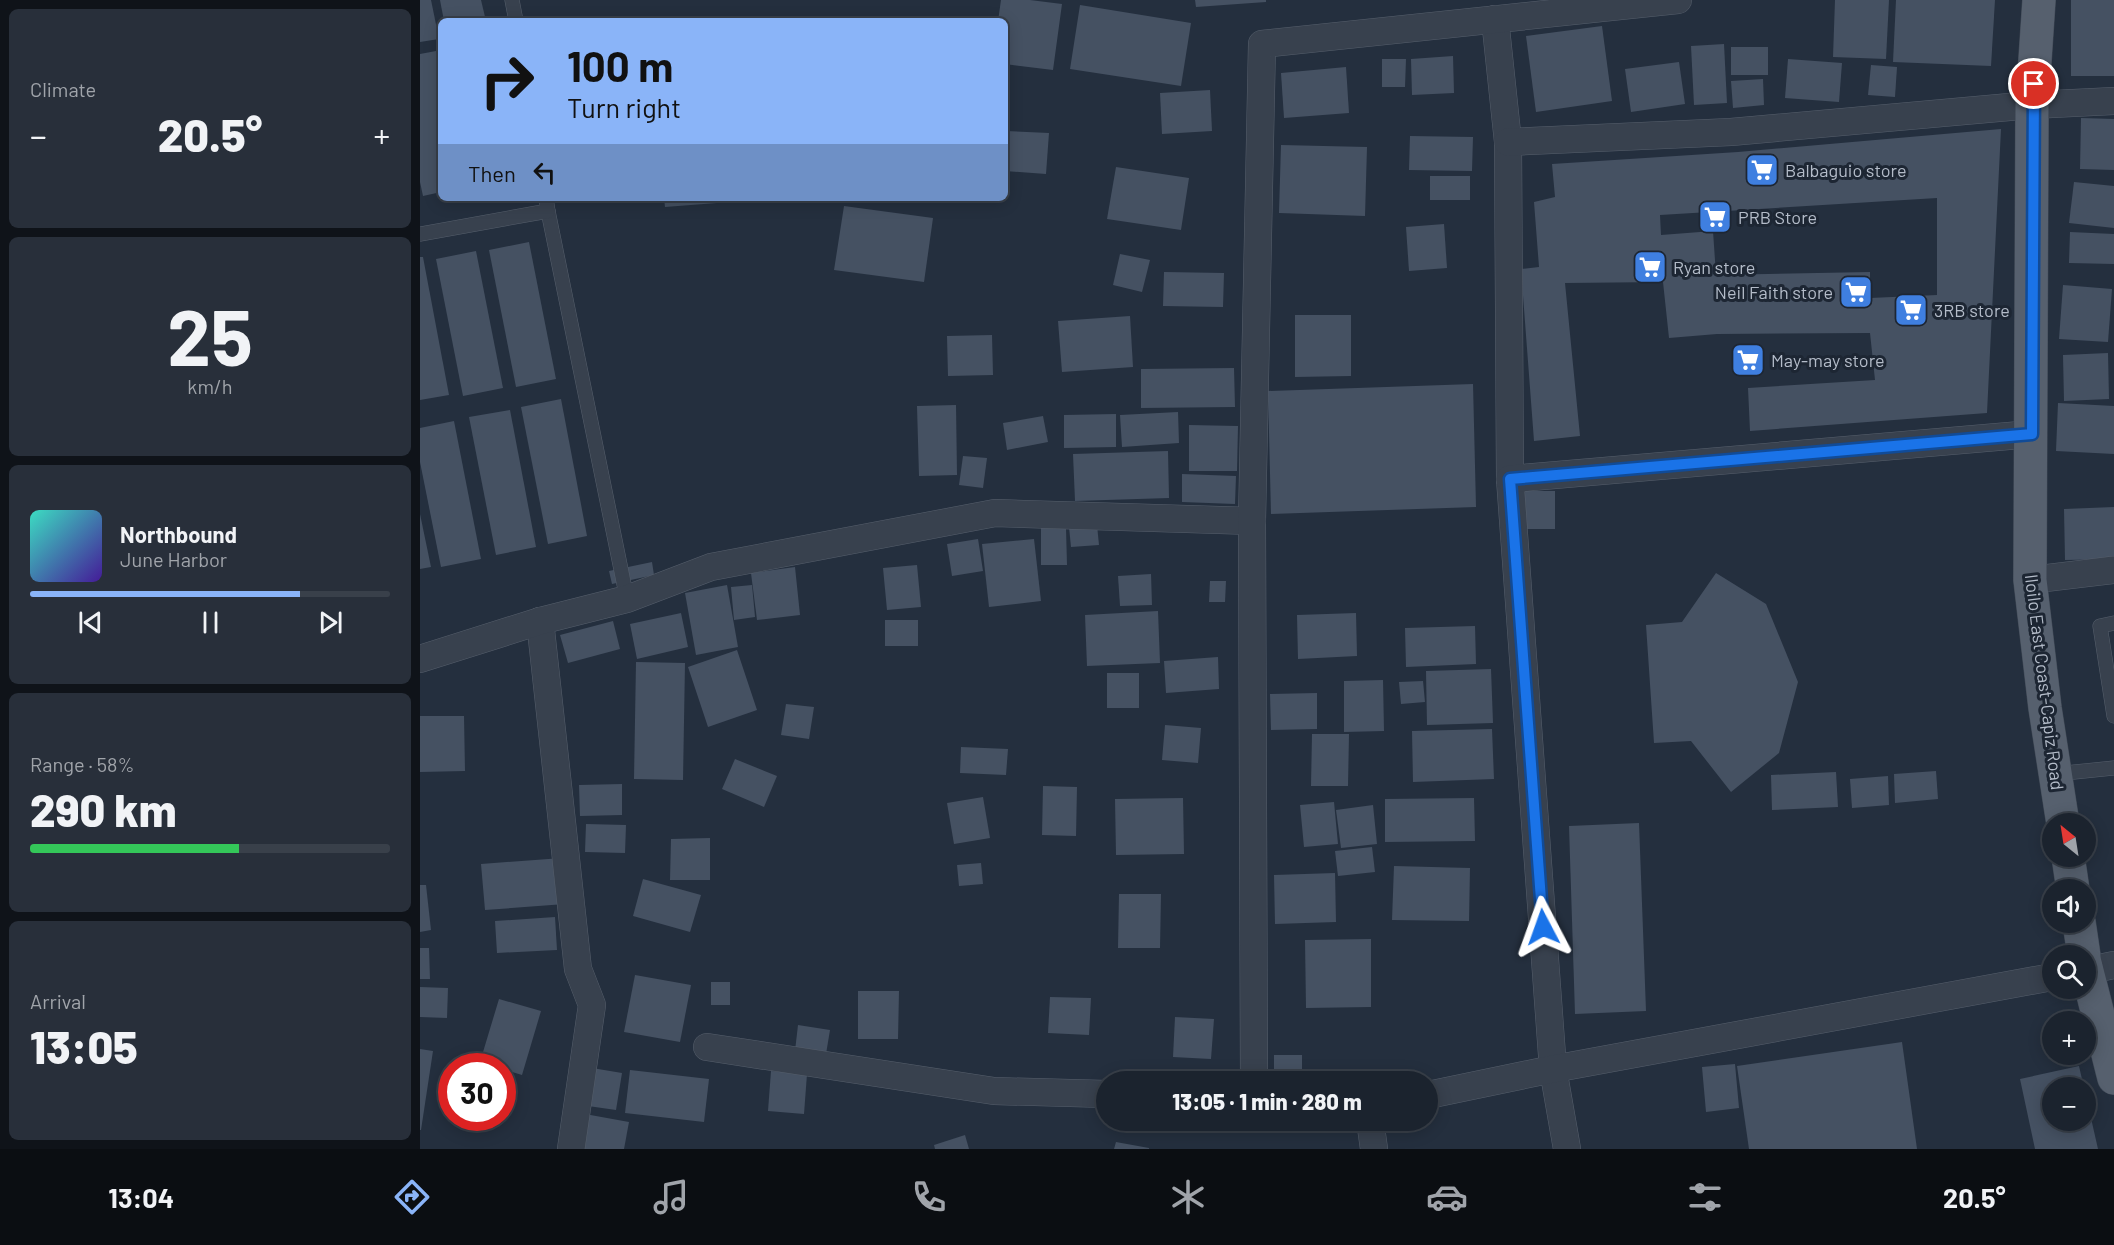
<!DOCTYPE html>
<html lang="en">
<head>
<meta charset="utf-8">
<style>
	body { margin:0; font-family:Barlow,sans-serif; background:#282f3a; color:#f1f3f6; height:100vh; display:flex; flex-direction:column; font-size:22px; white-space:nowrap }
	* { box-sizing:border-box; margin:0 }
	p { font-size:20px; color:#a0a4aa }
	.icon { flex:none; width:33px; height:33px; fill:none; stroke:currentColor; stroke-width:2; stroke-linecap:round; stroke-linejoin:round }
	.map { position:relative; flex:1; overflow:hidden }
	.drawer { display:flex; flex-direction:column; gap:9px; padding:9px; background:#0f1319; width:420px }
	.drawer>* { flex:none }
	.top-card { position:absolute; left:18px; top:18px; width:570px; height:183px; border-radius:9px; box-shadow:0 3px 15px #0003,0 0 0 2px #39404a; background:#8ab4f8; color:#111; overflow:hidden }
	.needle { width:39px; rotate:330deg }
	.fabs { position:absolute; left:1622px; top:813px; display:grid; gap:12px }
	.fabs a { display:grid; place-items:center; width:54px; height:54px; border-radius:50%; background:#1b232e; box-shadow:0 3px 15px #0003,0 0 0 2px #39404a; font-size:30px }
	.speed { position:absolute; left:18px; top:1053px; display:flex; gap:12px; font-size:30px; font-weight:700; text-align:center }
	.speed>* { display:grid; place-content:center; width:78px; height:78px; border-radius:50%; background:#1b232e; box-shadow:0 3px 15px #0003,0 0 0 2px #39404a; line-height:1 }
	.speed .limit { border:9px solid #d22; background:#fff; color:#111 }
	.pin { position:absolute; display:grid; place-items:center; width:51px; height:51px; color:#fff; margin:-26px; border:3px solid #fff; border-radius:50%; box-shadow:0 2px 6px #0007 }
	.me { position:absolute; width:66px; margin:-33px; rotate:356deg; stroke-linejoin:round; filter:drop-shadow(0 0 4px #0008) }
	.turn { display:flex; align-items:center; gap:21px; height:126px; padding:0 30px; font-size:27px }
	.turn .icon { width:78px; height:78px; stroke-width:2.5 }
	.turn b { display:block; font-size:42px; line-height:51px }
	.then { display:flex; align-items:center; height:57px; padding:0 30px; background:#0003; gap:12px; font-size:22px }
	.big { font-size:45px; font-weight:800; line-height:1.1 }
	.drawer .card { flex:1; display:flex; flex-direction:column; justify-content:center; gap:9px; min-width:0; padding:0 21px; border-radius:9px; background:#282f3a }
	.drawer .dial { align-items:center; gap:0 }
	.dial b { font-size:78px; line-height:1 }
	.song { display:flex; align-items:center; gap:18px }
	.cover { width:72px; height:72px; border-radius:9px; background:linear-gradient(135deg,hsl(170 70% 55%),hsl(260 70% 35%)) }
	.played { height:6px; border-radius:3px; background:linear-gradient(90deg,#8ab4f8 75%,#39404a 75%) }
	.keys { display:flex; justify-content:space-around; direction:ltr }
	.heat { display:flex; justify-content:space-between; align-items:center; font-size:33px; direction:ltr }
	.charge { height:9px; border-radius:4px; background:linear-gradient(90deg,#34c759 58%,#39404a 0) }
	.trip { position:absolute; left:676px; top:1071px; width:342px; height:60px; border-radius:30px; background:#1b232e; box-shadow:0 3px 15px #0003,0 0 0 2px #39404a; font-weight:800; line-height:60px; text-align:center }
	.tabs { display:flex; height:96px; justify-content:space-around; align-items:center; background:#0b0e12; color:#a0a4aa }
	.tabs .icon { width:42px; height:42px }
	.tabs .current { color:#8ab4f8 }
	.tabs b { font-size:27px; color:#f1f3f6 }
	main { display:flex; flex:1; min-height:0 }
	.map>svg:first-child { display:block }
	.building { fill:#455162; fill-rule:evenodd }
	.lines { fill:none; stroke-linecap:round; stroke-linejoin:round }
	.service-casing { stroke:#565f6c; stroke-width:15 }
	.minor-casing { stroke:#565f6c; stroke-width:28 }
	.primary-casing { stroke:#414a57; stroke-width:34 }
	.service { stroke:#38414e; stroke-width:14 }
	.minor { stroke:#38414e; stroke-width:27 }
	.primary { stroke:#56606e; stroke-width:33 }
	.route-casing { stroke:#114b97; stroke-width:15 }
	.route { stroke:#1a73e8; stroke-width:10 }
	.labels { text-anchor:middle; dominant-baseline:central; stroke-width:6; stroke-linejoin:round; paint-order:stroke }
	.poi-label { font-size:18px; fill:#b4bcc9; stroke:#1d2633; text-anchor:start }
	.street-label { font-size:18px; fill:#b4bcc9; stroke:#1d2633 }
</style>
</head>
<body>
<main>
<section class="drawer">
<div class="card"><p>Climate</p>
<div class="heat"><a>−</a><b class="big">20.5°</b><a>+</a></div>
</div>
<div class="card dial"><b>25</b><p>km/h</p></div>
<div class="card">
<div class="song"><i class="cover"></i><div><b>Northbound</b><p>June Harbor</p></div></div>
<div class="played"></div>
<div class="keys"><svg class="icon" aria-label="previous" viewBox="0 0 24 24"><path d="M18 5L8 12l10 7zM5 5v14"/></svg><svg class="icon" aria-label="pause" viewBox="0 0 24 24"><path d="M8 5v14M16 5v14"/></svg><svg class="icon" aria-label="next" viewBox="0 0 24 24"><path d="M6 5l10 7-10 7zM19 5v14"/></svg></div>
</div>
<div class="card"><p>Range · 58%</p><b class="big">290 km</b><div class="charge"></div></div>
<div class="card"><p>Arrival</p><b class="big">13:05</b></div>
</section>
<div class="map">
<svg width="1694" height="1149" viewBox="0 0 1694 1149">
	<rect width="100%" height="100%" fill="#242f3e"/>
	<g class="building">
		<path d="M0 0H11L19 39 0 42Z"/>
		<path d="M20 0H61L66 21H24Z"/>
		<path d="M581 0H610L642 4 633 70 585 64V21H578Z"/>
		<path d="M775 0H846V2L776 7Z"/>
		<path d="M1415 0H1469L1466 59 1413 57Z"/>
		<path d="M1476 0H1575L1571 66 1473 62Z"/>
		<rect x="1651" y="0" width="43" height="76"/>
		<path d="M660 5 771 23 761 86 650 69Z"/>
		<path d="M1182 26 1192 101 1116 112 1106 36Z"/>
		<path d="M1304 44 1307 103 1274 105 1271 46Z"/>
		<rect x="1311" y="47" width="37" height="28"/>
		<path d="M16 51 21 77V192L3 196 0 182V54Z"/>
		<path d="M1033 56 1034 93 992 95 991 59Z"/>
		<path d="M962 59H986L985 87H962Z"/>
		<path d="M1368 59 1422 63 1419 102 1365 98Z"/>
		<path d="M1259 62 1265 104 1211 112 1205 69Z"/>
		<path d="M1451 65 1477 67 1475 97 1448 95Z"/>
		<path d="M926 67 929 113 864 118 861 73Z"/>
		<path d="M1343 79 1344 105 1313 108 1311 81Z"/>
		<path d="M790 90 792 131 742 134 740 93Z"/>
		<path d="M1661 118 1694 119V170L1660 169Z"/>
		<path d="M1581 129 1567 413 1330 431 1328 388 1455 380 1450 333 1297 334 1249 338 1243 282 1145 283 1160 436 1114 441 1101 269 1119 267 1114 202 1135 197 1132 164 1318 152ZM1517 198V295L1450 298V272L1296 275 1293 231 1241 235 1240 215Z"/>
		<path d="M585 131 629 133 626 174 585 171Z"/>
		<path d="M990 136 1053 137 1052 171 989 170Z"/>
		<path d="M861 145 947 147 945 216 859 213Z"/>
		<path d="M696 167 769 178 761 230 687 219Z"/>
		<rect x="1010" y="176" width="40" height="24"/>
		<path d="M1654 182 1694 186V228L1649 223Z"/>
		<path d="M244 198H336V200L245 207Z"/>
		<path d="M424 206 513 218 504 282 414 270Z"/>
		<path d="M1024 224 1027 268 989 271 986 227Z"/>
		<path d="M1650 232 1694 234V264L1649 263Z"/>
		<path d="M109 242 136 379 96 387 69 250Z"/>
		<path d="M56 251 83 388 43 396 16 259Z"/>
		<path d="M700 254 730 260 722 292 693 285Z"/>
		<path d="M0 257H3L29 395 0 400Z"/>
		<path d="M744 272 804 273 803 307 743 306Z"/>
		<path d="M1643 285 1692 289 1688 342 1639 339Z"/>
		<path d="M875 315H931V376L875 377Z"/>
		<path d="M710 316 713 367 642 372 638 321Z"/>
		<path d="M572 335 573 375 528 376 527 336Z"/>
		<path d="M1688 353 1689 399 1644 401 1643 355Z"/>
		<path d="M814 368 815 407 721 408V369Z"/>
		<path d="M1053 384 1056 507 851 514 848 391Z"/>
		<path d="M141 399 167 536 128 544 101 407Z"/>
		<path d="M1638 403 1694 406V454L1636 451Z"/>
		<path d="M536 405 537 475 499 476 497 406Z"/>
		<path d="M90 410 116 547 76 555 49 417Z"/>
		<path d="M758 412 759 443 702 447 700 415Z"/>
		<path d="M696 414V447L644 448V415Z"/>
		<path d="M623 416 628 442 587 450 583 423Z"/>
		<path d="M34 421 61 559 21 567 0 462V428Z"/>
		<path d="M769 425 818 426 817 471H769Z"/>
		<path d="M748 451 749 498 655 501 653 454Z"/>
		<path d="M543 456 567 458 563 488 539 485Z"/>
		<path d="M762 474 816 476 815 504 762 502Z"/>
		<rect x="1102" y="491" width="33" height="38"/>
		<path d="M1694 507V559L1645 560 1644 509Z"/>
		<path d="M0 514 11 567 0 569Z"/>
		<path d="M677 525 679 545 651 547 649 527Z"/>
		<path d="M621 528H646L647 565H621Z"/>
		<path d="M558 539 563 571 532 576 527 544Z"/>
		<path d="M614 539 621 601 569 607 562 544Z"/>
		<path d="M232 562 234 575 192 584 189 571Z"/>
		<path d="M497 565 501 607 467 610 463 568Z"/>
		<path d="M375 567 380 615 337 620 331 573Z"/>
		<path d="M1296 573 1346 604 1378 682 1359 753 1311 792 1271 741 1234 743 1226 625 1262 622Z"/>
		<path d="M731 574 732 605 700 606 698 576Z"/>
		<path d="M790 581H806L805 602H789Z"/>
		<path d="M307 585 318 647 276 655 265 593Z"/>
		<path d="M332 585 335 617 314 620 311 587Z"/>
		<path d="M738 611 740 663 667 666 665 615Z"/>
		<path d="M261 613 268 647 217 659 210 624Z"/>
		<path d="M936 613 937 656 878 659 877 615Z"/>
		<rect x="465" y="620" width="33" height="26"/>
		<path d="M193 621 200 649 148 663 140 635Z"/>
		<path d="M1055 626 1056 664 986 667 985 628Z"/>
		<path d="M317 650 337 710 288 727 268 667Z"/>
		<path d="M798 657 799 689 746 693 744 661Z"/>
		<path d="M216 662 265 663 263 780 214 779Z"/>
		<path d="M1071 669 1073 723 1007 725 1006 671Z"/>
		<rect x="687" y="673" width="32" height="35"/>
		<path d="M963 680 964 731 924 732V681Z"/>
		<path d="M1003 681 1005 702 981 704 979 682Z"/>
		<path d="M897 693V729L851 730 850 694Z"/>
		<path d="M366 704 394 707 389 739 361 735Z"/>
		<path d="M0 716H44L45 771 0 772Z"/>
		<path d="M745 725 781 728 778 763 742 760Z"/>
		<path d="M1072 729 1074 779 993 782 992 731Z"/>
		<path d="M892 734H929L928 786H891Z"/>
		<path d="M541 747 588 749 586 775 540 773Z"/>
		<path d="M315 759 357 776 344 807 302 789Z"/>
		<path d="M1516 771 1518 799 1475 803 1474 774Z"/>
		<path d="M1416 772 1418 807 1352 810 1351 775Z"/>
		<path d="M1468 776 1469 805 1432 808 1430 779Z"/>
		<path d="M202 784V815L160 816 159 785Z"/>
		<path d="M623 786 657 787 656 836 622 835Z"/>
		<path d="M563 797 570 838 534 844 527 803Z"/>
		<path d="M763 798 764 854 696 855 695 799Z"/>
		<path d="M1054 798 1055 841 965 842V799Z"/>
		<path d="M914 802 918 844 884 847 880 805Z"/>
		<path d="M953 805 957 844 921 848 916 810Z"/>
		<path d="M1219 823 1226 1011 1155 1014 1149 826Z"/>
		<path d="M166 824 206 825 205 853 165 852Z"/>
		<path d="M290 838V880H250L251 839Z"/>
		<path d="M952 847 955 872 918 876 915 851Z"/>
		<path d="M142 858 145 904 65 910 61 864Z"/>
		<path d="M561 863 563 884 539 886 537 865Z"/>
		<path d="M974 866 1050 868 1049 921 972 920Z"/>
		<path d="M915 873 916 922 855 924 854 875Z"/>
		<path d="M223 879 281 895 270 932 213 916Z"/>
		<path d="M0 885H6L11 930 0 932Z"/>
		<path d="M699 894H741L740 948H698Z"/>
		<path d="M135 917 137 950 77 953 75 921Z"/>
		<path d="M951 939V1007L886 1008 885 940Z"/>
		<path d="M0 948H9L10 979H0Z"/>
		<path d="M215 975 271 985 260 1042 204 1032Z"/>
		<rect x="291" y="982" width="19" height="23"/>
		<path d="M0 987 28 988 27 1018 0 1017Z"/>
		<path d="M438 991H479L478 1039H438Z"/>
		<path d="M630 997 671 998 669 1035 628 1033Z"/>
		<path d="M79 999 121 1011 102 1075 82 1069V1066L60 1062Z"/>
		<path d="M755 1017 794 1019 791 1059 753 1057Z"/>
		<path d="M378 1025 410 1030 406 1054 375 1051Z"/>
		<path d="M1482 1042 1497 1149H1329L1317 1066Z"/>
		<path d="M0 1049 13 1051 1 1130H0Z"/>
		<rect x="854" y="1055" width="28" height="20"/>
		<path d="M1315 1064 1319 1108 1286 1112 1282 1067Z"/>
		<path d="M1659 1066 1664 1088H1632V1120H1665L1666 1096 1678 1149H1615L1600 1079Z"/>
		<path d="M166 1067 202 1073 196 1110 161 1105Z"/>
		<path d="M210 1070 289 1079 284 1122 205 1113Z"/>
		<path d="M351 1071 387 1074 384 1114 348 1111Z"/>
		<path d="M165 1114 209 1122 204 1149H158Z"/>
		<path d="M545 1135 549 1149H515L514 1145Z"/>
		<path d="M696 1142 729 1148V1149H694Z"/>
	</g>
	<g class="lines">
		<g class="service-casing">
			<g id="service">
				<path d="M92 0 96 21"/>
				<path d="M128 211 207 599"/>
				<path d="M0 234 128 211 126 198"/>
				<path d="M1694 623 1680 626 1694 716"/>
				<path d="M1635 774 1694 768"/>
			</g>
		</g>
		<g class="minor-casing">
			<g id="minor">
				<path d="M1075 19 1088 142 1090 479 1133 1069 1147 1149"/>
				<path d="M1088 142 1311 132 1612 105 1694 101"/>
				<path d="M1090 479 1612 434"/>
				<path d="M1610 580 1694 570"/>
				<path d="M120 621 158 969 172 1005 151 1149"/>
				<path d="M0 659 120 621 207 599 291 567 575 513 832 521"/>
				<path d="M1665 971 1694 965"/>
				<path d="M287 1047 574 1091 687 1094"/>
				<path d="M834 1082 832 521 842 44 1258 0"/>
				<path d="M1008 1095 1133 1069 1632 977"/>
				<path d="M950 1120 954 1149"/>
			</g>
		</g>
		<g class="primary-casing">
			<g id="primary">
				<path d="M1619 0 1612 105 1610 580 1625 708 1643 824"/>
				<path d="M1648 856 1653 890"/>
				<path d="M1659 922 1664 956"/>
				<path d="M1665 963 1694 1078"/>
			</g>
		</g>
		<use href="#service" class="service"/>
		<use href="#minor" class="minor"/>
		<use href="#primary" class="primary"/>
	</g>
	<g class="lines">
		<g class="route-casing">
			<path id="route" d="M1123 927 1090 479 1612 434 1614 84"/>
		</g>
		<use href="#route" class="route"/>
	</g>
	<defs>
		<g id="supermarket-square" transform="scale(1.725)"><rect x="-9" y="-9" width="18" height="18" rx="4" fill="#3f7fe0" stroke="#1d2633"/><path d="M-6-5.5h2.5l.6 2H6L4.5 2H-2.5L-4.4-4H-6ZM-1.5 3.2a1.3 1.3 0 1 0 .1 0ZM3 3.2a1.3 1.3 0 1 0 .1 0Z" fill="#fff"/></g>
	</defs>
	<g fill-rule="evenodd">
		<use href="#supermarket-square" x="1342" y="170"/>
		<use href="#supermarket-square" x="1295" y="217"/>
		<use href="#supermarket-square" x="1230" y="267"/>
		<use href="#supermarket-square" x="1436" y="292"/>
		<use href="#supermarket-square" x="1491" y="310"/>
		<use href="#supermarket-square" x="1328" y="360"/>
	</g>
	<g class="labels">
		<g class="poi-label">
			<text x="1365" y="170">Balbaguio store</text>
			<text x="1318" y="217">PRB Store</text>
			<text x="1253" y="267">Ryan store</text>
			<text x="1413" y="292" text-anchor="end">Neil Faith store</text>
			<text x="1514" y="310">3RB store</text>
			<text x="1351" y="360">May-may store</text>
		</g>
		<g class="street-label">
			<text transform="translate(1625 682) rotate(83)">Iloilo East Coast-Capiz Road</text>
		</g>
	</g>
</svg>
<div class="fabs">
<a><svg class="needle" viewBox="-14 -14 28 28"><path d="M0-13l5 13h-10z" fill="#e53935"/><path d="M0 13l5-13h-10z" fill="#a0a4aa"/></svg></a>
<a><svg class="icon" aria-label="sound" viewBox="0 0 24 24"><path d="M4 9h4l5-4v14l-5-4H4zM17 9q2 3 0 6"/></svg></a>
<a><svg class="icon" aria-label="search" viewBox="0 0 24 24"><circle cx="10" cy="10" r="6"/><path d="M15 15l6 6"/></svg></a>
<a>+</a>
<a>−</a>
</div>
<div class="speed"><div class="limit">30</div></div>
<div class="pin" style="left:1614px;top:84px;background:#d93025"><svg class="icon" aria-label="arrive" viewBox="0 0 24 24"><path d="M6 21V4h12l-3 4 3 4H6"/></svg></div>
<svg class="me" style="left:1123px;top:927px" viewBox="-20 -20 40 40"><path d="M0-17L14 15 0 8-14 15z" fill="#1a73e8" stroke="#fff" stroke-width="4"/></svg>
<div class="trip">13:05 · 1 min · 280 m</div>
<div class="top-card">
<div class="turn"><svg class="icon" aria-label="right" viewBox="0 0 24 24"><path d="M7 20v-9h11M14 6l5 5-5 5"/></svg><div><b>100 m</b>Turn right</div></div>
<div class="then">Then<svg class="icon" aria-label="left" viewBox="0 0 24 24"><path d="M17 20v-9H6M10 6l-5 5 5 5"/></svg></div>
</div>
</div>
</main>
<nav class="tabs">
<b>13:04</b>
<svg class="icon current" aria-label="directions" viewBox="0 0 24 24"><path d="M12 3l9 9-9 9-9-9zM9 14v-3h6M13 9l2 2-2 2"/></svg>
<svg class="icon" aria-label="music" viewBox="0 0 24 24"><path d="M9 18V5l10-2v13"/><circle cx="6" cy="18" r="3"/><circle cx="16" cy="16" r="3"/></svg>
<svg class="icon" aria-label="phone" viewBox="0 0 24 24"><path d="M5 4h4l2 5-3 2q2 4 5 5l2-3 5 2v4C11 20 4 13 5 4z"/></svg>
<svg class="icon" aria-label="climate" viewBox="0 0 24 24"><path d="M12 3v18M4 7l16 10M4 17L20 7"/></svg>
<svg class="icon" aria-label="car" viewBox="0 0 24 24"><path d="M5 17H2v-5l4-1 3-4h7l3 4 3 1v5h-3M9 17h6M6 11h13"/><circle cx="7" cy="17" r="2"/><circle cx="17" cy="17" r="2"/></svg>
<svg class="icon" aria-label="filters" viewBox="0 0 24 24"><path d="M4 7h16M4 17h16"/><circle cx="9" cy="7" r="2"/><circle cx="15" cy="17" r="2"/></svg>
<b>20.5°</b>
</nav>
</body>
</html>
